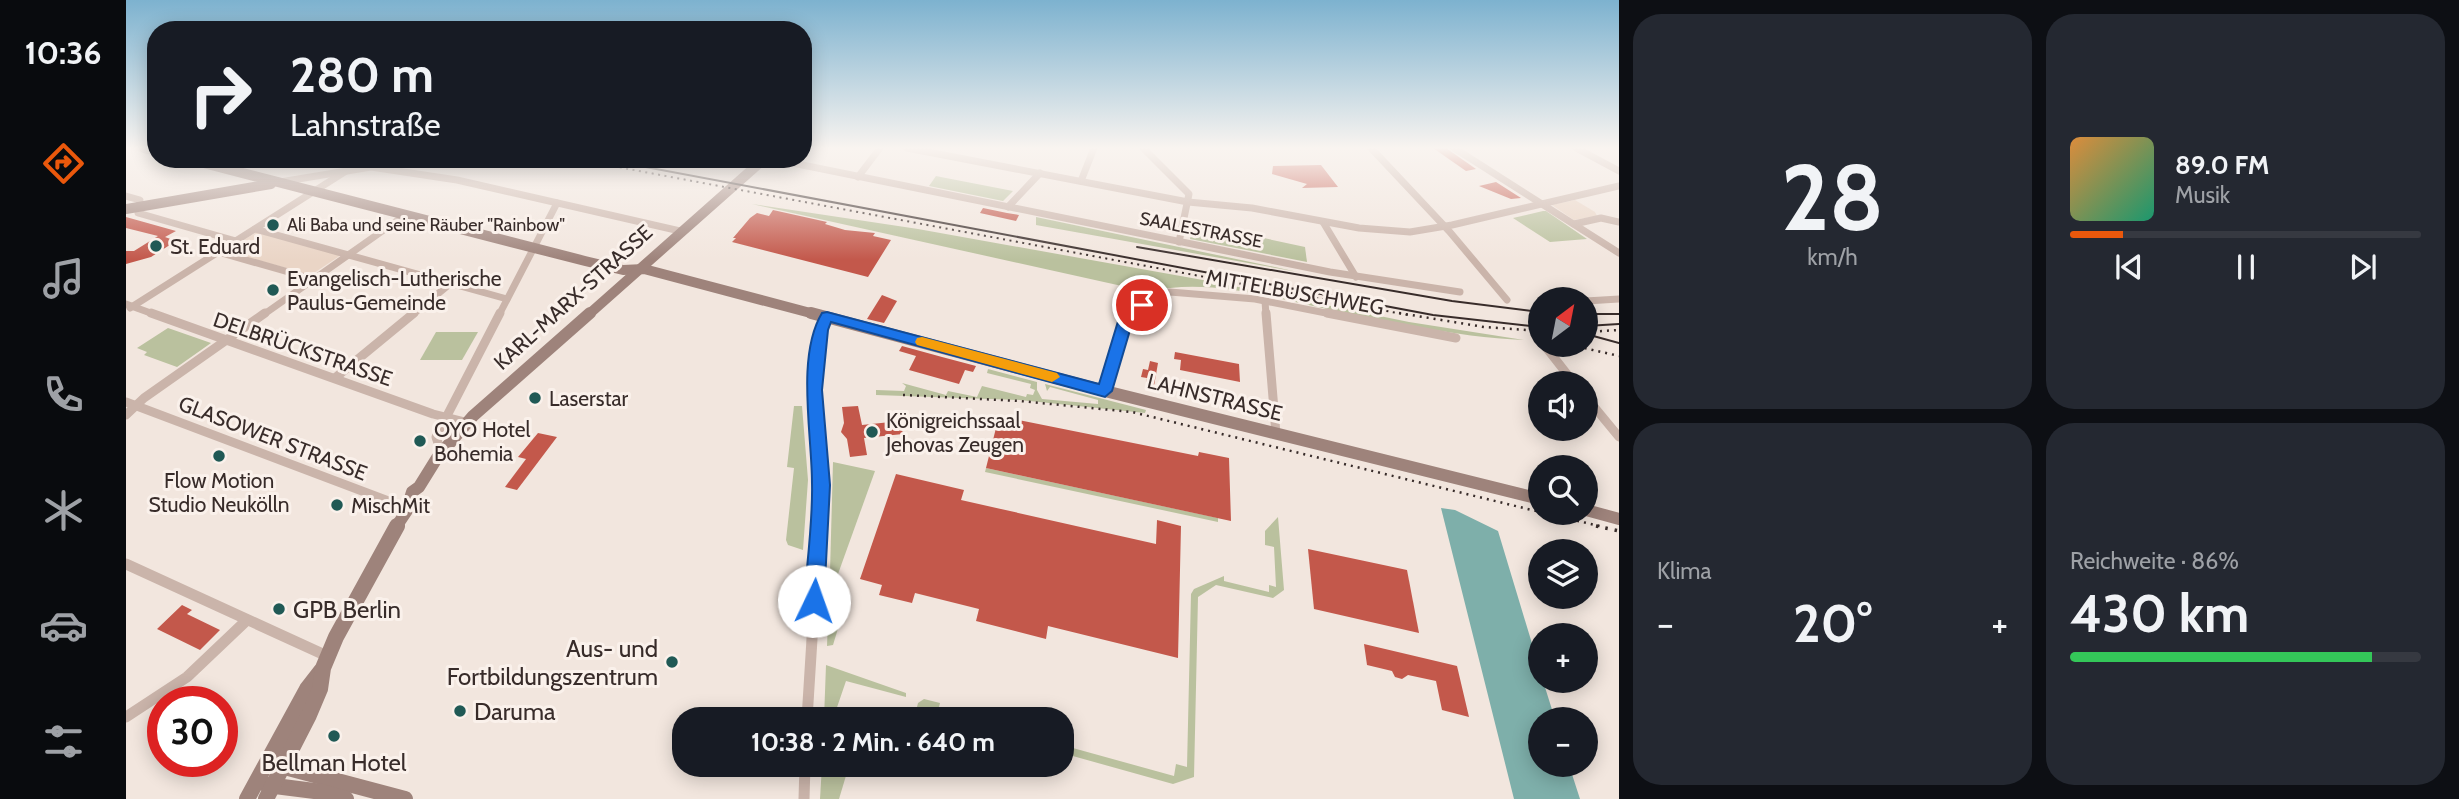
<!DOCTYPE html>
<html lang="de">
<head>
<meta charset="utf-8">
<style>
	body { margin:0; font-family:Cabin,sans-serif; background:#242831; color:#f1f3f6; height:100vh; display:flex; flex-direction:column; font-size:26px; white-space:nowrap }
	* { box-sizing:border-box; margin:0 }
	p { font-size:23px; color:#9ea1a6 }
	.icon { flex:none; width:38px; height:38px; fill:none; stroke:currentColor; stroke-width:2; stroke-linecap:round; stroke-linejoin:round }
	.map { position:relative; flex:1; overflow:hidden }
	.side { display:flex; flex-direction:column; gap:14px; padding:14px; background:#0d0f14; width:840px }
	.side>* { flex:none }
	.top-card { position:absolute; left:21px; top:21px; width:665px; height:147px; border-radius:28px; box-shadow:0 4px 18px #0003; background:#171b24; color:#f1f3f6; overflow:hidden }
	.needle { width:46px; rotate:32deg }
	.controls { position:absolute; left:1402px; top:287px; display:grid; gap:14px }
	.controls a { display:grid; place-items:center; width:70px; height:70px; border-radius:50%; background:#171b24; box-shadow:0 4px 18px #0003; font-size:35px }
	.speed { position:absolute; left:21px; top:686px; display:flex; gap:14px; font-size:35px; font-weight:700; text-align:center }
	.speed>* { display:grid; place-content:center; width:91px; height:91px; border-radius:50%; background:#171b24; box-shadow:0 4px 18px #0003; line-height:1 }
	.speed .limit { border:10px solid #d22; background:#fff; color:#111 }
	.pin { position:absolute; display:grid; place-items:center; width:60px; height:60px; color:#fff; margin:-30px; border:4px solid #fff; border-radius:50%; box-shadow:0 2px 7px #0007 }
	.me { position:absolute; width:77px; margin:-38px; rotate:3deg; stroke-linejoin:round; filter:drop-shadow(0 0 5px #0008) }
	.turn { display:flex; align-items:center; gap:24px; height:147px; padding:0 28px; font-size:32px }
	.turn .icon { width:91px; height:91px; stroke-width:2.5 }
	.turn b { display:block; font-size:49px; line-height:60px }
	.big { font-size:52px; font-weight:700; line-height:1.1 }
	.side .card { flex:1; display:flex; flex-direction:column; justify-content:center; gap:10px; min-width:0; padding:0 24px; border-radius:28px; background:#242831 }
	.side .dial { align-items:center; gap:0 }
	.dial b { font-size:91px; line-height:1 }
	.song { display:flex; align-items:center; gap:21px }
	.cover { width:84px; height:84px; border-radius:10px; background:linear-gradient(135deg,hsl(30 70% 55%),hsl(160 70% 35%)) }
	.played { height:7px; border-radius:4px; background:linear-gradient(90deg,#ea580c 15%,#363941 15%) }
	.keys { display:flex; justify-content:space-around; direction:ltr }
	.heat { display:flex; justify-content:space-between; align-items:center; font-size:38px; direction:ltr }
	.charge { height:10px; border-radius:5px; background:linear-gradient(90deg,#34c759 86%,#363941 0) }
	.side .tiles { flex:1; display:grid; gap:14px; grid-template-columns:repeat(2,1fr) }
	.trip { position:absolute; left:546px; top:707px; width:402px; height:70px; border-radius:28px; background:#171b24; box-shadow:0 4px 18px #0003; font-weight:700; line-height:70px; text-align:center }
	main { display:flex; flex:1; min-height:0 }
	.dock { display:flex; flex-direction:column; width:126px; justify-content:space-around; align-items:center; background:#090b0e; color:#9ea1a6 }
	.dock .icon { width:49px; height:49px }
	.dock .on { color:#ea580c }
	.dock b { font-size:32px; color:#f1f3f6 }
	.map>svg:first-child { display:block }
	.green { fill:#bac19e }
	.plaza { fill:#ead5c6 }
	.water { fill:#7eafaa }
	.building { fill:#c3584b }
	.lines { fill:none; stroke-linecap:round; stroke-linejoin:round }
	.street-far2 { stroke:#cab4aa; stroke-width:7 }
	.street-far1 { stroke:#cab4aa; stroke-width:9 }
	.street { stroke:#cab4aa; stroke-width:11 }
	.secondary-far2 { stroke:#9e837b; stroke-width:10 }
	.secondary-far1 { stroke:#9e837b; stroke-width:12 }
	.secondary { stroke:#9e837b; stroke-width:16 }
	.tram { stroke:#382c2a; stroke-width:2 }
	.rail-far2 { stroke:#382c2a; stroke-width:2; stroke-dasharray:2 4.5; stroke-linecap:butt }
	.rail-far1 { stroke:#382c2a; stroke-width:2.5; stroke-dasharray:2 5; stroke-linecap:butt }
	.rail { stroke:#382c2a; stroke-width:3.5; stroke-dasharray:2.5 7; stroke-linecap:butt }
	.route { fill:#1a73e8; stroke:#114b97; stroke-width:2 }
	.slow { fill:#f59e0b }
	.poi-dot { fill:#205955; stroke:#faf1eb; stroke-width:2.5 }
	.labels { text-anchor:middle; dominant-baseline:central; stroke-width:6; stroke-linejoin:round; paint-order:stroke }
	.far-poi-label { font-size:18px; fill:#382c2a; stroke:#faf1eb; text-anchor:start }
	.far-street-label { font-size:18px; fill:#382c2a; stroke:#faf1eb }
	.poi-label { font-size:21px; fill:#382c2a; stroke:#faf1eb; text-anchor:start }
	.street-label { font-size:21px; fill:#382c2a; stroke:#faf1eb }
	.near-poi-label { font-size:24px; fill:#382c2a; stroke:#faf1eb; text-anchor:start }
</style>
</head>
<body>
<main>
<nav class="dock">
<b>10:36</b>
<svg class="icon on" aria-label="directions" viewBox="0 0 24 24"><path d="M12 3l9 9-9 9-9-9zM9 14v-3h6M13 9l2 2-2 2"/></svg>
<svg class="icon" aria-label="music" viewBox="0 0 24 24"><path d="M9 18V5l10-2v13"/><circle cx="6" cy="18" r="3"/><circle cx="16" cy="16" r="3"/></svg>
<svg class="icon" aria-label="phone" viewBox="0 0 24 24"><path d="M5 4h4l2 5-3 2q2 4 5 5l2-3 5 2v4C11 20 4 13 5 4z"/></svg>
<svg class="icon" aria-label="climate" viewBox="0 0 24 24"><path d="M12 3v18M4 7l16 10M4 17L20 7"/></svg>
<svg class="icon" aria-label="car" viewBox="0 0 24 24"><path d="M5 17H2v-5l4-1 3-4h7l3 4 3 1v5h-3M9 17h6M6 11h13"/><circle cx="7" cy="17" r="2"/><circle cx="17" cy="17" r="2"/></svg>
<svg class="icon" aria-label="filters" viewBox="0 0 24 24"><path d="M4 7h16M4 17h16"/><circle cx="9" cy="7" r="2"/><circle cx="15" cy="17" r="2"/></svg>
</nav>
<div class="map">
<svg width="1493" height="799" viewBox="0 0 1493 799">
	<rect width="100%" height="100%" fill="#f2e6de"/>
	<g class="green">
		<path d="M810 176 820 178 887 191 877 201 803 186Z"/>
		<path d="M626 204 792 229 1088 282 1283 322 1398 340C1327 337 1256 320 1187 306 1135 295 1075 278 1023 292Z"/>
		<path d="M1417 211H1420L1461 239 1424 242 1387 218Z"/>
		<path d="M910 217 1172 272 910 225Z"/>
		<path d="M1068 223 1179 247 1181 262 1064 239Z"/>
		<path d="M42 328 85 343 51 367 18 355 21 352 11 348Z"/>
		<path d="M310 332H352L336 360H294Z"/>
		<path d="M862 369 911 382V390L916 399 972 404V400L924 387 921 391 919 384 1020 410 1019 413 894 400 750 395V390L778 391 780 386 776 383 820 395 822 391 851 397 856 386 900 397 901 394 907 395 909 390 904 388 905 384 861 373Z"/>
		<path d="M668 406H676L682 480 677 550 662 545 660 540 668 468 661 467Z"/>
		<path d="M707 462 749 471 712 574 704 572Z"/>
		<path d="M860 468 1092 518V522L859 472Z"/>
		<path d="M1152 517 1158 590 1147 598 1090 585 1072 597 1068 777 1047 784 936 753V745L1048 776 1050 764 1061 767 1065 594 1068 589 1098 576V581L1143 592V585L1150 587 1148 547 1139 545V531Z"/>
		<path d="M703 595 721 599 707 645 701 646Z"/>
		<path d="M700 665 780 693V697L720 681 707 719H698Z"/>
		<path d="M798 699 814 703 812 711 845 719H795L789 715 792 703Z"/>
		<path d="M696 765 722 769 713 799H694Z"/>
	</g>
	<g class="plaza">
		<path d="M1449 200 1469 212 1471 216 1448 220 1426 205Z"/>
		<path d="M131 232 215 255 185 275 100 251Z"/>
	</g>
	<path class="water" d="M1315 508 1329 510 1372 531 1414 670V681H1417L1429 719H1414V765H1443L1454 799H1388Z"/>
	<g class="building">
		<path d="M1307 148H1320L1350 169 1340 171Z"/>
		<path d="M1195 165 1212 187 1176 188 1181 184 1146 174 1147 166Z"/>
		<path d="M1370 182 1395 198 1385 199 1353 186Z"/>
		<path d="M857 208 881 213 893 215 890 221 854 213Z"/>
		<path d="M647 210 701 222 699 224 719 230 749 233 747 236 765 240 742 277 606 242 610 238H607L624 218 631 213 643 216Z"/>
		<path d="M0 217 50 231 39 237 50 241 25 257 0 264V251H8L32 236 0 228Z"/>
		<path d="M756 295 771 301 758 323 741 319Z"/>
		<path d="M776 346 816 357 850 366 847 372 839 370 833 384 783 370 790 356 773 351Z"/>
		<path d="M1049 352 1113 364 1114 382 1054 370 1055 360 1048 359Z"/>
		<path d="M1024 361 1032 363 1028 386 1020 384 1021 378 1015 377 1017 369 1022 370Z"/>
		<path d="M732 406 736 425 774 421 777 434 738 438 741 455 724 457 721 439 715 432 718 423 716 407Z"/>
		<path d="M873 416 1072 456 1073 452 1103 458 1105 521 860 468Z"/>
		<path d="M412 433 431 437 391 490 379 487 400 459 392 457Z"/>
		<path d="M770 474 838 490 835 500 1030 544 1031 520 1055 526 1052 658 922 626 920 639 850 621 853 609 789 593 786 603 753 595 756 585 734 579Z"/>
		<path d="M1182 549 1281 570 1293 633 1188 609Z"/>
		<path d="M56 605 66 610 61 614 94 630 74 650 31 629Z"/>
		<path d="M1238 644 1331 666 1343 717 1316 710 1310 681 1282 675 1276 679 1269 677 1266 671 1241 665Z"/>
	</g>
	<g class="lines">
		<g class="street-far2">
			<path d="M781 148 1062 202 1126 208 1233 228 1284 232 1326 225 1493 186"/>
			<path d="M1017 148 1063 194 1053 242"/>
			<path d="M1245 148 1323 231 1381 300"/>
			<path d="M1328 148 1493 253"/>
			<path d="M1450 148 1493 171"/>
			<path d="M647 159 1204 272 1334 292"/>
			<path d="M732 177 754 148"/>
			<path d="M955 181 968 148"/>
			<path d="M154 182 245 167 331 180 554 231"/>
			<path d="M0 196 14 200 12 213 110 241"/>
			<path d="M882 207 914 173"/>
			<path d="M1197 222 1230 277"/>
			<path d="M1448 224 1475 218 1493 222"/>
			<path d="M129 229 381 299"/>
			<path d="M92 252 187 279"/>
			<path d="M1139 301 1140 315"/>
			<path d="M1460 301 1493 299"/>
			<path d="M0 304 30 315"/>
			<path d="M4 308 239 159"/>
			<path d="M137 315 279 215"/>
			<path d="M286 315 325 283"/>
			<path d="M373 315 431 203"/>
			<path d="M1004 315 1016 305 1044 292 1129 299 1210 315"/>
		</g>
		<g class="street-far1">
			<path d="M25 313 307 414 343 423"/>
			<path d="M1140 313 1150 434"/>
			<path d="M1201 313 1330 338"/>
			<path d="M1419 346 1448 383"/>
			<path d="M209 378 288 313"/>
			<path d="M979 391 1000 318 1006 313"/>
			<path d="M1460 397 1493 437"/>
			<path d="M0 402 281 508"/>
			<path d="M0 415 18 398 139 313"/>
			<path d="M315 452 310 437 374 313"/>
			<path d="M692 527C693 513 695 498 695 484 695 436 678 359 701 316"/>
		</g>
		<g class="street">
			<path d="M0 564 201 656"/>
			<path d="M0 717 61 677 121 620"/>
			<path d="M681 719 693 526"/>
			<path d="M678 799 679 765"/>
		</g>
		<g class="secondary-far2">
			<path d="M18 148 30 151"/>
			<path d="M62 159 459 261 497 270 518 269 692 315"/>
			<path d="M0 209 145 184"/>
			<path d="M462 315 638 159"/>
		</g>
		<g class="secondary-far1">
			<path d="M685 313 979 391 1414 499"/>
			<path d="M281 508 286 492 293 487 311 458 347 416 464 313"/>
			<path d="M1460 510 1493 519"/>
			<path d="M270 527 286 503"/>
		</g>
		<g class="secondary">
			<path d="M151 765 279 799"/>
			<path d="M141 785 196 792 220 799"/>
			<path d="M121 799 181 689 195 671"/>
			<path d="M140 799 183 715 194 689 197 668 210 637 271 526"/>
		</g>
		<g class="tram">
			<path d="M477 159 1307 315 1414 327"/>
			<path d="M1011 247 1326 301 1414 312"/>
			<path d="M1460 314H1493"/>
			<path d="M1460 326 1493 324"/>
			<path d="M1460 334 1493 343"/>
		</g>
		<path class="rail-far2" d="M449 159 1282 315"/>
		<g class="rail-far1">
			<path d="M1273 313 1358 327 1414 331"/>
			<path d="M1460 332 1493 330"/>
			<path d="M1445 345 1493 356"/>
			<path d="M777 395 894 401 1006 412 1414 512"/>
			<path d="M1417 513 1478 527"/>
		</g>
		<path class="rail" d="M1470 526 1493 531"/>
	</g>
	<linearGradient id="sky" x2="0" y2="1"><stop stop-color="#7db2cf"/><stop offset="0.57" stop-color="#f9f4f0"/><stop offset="1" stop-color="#f9f4f0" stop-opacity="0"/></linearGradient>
	<rect width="1493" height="260" fill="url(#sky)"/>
	<path class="route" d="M1016 300 1023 305 1007 320 986 391 979 397 705 322 702 330 696 390 704 485 698 601 695 608 688 610 681 608 678 601C681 562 687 522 686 483 686 434 670 356 696 313L701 312 973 384 993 318Z"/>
	<path class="slow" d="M796 337 931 373 934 377 926 382 791 345 789 342 791 338Z"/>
	<g class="poi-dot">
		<circle cx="147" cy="225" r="7"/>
		<circle cx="30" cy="246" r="7"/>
		<circle cx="147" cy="290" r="7"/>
		<circle cx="409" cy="398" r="7"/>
		<circle cx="746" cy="432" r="7"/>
		<circle cx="294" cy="441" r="7"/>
		<circle cx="93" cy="456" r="7"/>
		<circle cx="211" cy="505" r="7"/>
		<circle cx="153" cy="609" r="7"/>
		<circle cx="546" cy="662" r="7"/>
		<circle cx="334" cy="711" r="7"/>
		<circle cx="208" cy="736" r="7"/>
	</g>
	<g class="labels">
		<g class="far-poi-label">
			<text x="161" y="225">Ali Baba und seine Räuber "Rainbow"</text>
		</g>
		<g class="far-street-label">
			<text transform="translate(1075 230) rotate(11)">SAALESTRASSE</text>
		</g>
		<g class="poi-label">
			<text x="44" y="246">St. Eduard</text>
			<text x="161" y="278">Evangelisch-Lutherische<tspan x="161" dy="24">Paulus-Gemeinde</tspan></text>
			<text x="423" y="398">Laserstar</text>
			<text x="760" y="420">Königreichssaal<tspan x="760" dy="24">Jehovas Zeugen</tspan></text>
			<text x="308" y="429">OYO Hotel<tspan x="308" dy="24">Bohemia</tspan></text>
			<text x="93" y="480" text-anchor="middle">Flow Motion<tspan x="93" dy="24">Studio Neukölln</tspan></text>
			<text x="225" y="505">MischMit</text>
		</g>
		<g class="street-label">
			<text transform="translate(1169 292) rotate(10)">MITTELBUSCHWEG</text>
			<text transform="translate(447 297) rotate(-42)">KARL-MARX-STRASSE</text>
			<text transform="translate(177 349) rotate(19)">DELBRÜCKSTRASSE</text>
			<text transform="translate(1089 397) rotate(14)">LAHNSTRASSE</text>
			<text transform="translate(147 438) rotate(21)">GLASOWER STRASSE</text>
		</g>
		<g class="near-poi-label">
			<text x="167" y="609">GPB Berlin</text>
			<text x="532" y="648" text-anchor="end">Aus- und<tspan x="532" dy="28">Fortbildungszentrum</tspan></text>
			<text x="348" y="711">Daruma</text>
			<text x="208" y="762" text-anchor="middle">Bellman Hotel</text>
		</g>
	</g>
</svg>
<div class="controls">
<a><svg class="needle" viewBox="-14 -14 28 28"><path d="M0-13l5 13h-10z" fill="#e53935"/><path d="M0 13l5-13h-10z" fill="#9ea1a6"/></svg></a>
<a><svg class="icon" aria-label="sound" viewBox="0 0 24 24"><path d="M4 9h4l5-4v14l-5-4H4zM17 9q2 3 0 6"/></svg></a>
<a><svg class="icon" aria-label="search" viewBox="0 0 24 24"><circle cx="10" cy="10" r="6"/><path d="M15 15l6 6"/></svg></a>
<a><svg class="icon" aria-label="layers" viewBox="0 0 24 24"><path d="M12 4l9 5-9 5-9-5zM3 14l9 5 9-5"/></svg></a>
<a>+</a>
<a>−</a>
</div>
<div class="speed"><div class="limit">30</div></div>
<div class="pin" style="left:1016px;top:305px;background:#d93025"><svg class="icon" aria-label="arrive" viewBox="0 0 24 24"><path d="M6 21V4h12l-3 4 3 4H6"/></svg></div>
<svg class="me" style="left:688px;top:601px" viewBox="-20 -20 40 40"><circle r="19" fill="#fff"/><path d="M0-13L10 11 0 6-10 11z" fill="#1a73e8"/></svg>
<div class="trip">10:38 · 2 Min. · 640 m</div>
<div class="top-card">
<div class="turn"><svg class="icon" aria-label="right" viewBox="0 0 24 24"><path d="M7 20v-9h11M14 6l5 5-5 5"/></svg><div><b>280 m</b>Lahnstraße</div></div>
</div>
</div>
<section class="side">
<div class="tiles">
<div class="card dial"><b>28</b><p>km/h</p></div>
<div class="card">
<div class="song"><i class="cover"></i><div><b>89.0 FM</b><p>Musik</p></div></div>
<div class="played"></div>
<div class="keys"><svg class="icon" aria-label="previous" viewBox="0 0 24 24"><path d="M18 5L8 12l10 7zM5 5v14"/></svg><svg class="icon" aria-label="pause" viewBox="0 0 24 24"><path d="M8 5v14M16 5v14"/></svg><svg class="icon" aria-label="next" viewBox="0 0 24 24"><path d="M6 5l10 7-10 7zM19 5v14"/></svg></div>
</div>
<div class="card"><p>Klima</p>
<div class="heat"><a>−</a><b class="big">20°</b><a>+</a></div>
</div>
<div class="card"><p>Reichweite · 86%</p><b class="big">430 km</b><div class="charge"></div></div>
</div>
</section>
</main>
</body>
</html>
